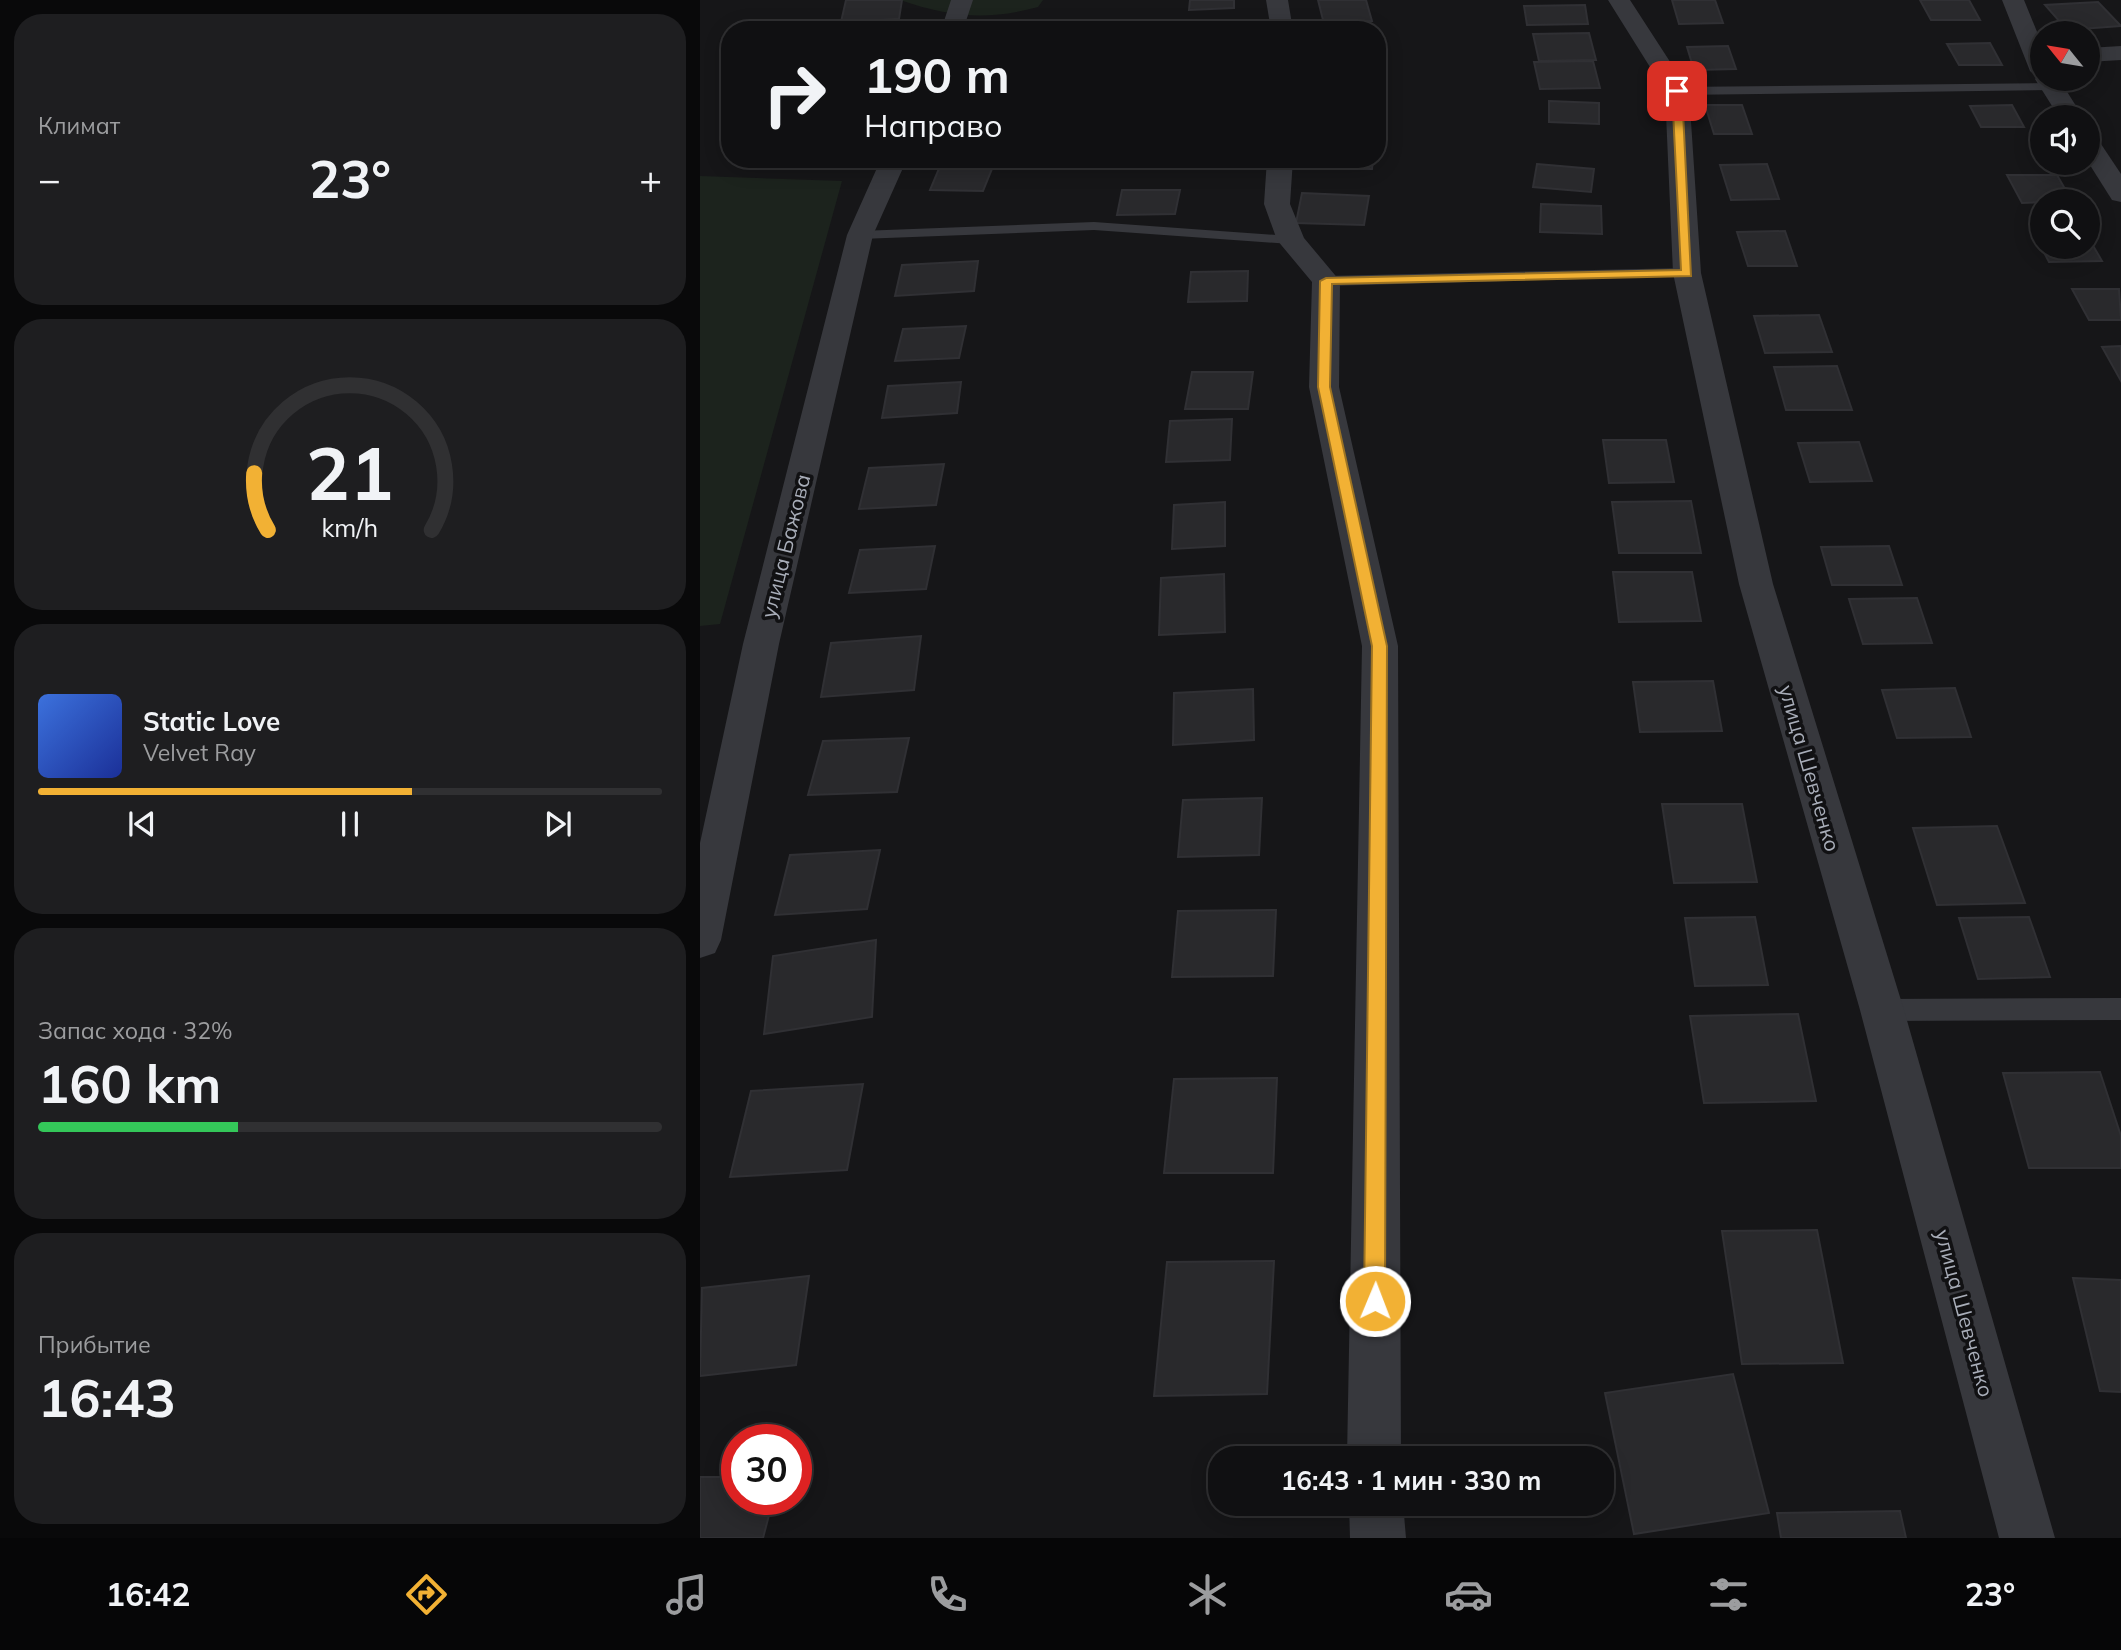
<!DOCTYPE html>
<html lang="ru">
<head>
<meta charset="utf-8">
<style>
	body { margin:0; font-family:Mulish,sans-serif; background:#1e1e20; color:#f1f3f6; height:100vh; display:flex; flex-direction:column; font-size:26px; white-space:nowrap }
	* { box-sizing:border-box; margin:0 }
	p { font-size:23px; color:#9c9d9f }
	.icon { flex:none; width:38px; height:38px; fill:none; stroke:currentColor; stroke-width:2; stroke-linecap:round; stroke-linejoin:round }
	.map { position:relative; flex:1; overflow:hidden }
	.details { display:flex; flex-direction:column; gap:14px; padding:14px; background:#09090a; width:700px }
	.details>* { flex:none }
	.banner { position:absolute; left:21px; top:21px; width:665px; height:147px; border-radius:28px; box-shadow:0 4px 18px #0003,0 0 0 2px #303032; background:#101012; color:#f1f3f6; overflow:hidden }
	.needle { width:46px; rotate:300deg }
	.controls { position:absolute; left:1330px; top:21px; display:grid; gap:14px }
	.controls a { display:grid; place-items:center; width:70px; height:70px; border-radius:50%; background:#101012; box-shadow:0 4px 18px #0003,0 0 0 2px #303032; font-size:35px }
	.speed { position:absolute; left:21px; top:1424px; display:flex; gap:14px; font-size:35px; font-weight:700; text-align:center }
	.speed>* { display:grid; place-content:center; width:91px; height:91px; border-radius:50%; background:#101012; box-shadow:0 4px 18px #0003,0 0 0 2px #303032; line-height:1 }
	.speed .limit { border:10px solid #d22; background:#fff; color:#111 }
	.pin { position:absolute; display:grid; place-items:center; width:60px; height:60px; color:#fff; margin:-30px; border-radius:14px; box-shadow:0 4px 10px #0006 }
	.me { position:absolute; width:77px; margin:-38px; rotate:1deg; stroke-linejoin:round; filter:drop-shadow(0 0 5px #0008) }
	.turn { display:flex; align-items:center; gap:24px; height:147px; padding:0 28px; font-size:32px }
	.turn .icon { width:91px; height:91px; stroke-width:2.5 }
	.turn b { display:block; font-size:49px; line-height:60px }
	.big { font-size:52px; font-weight:700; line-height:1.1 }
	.details .card { flex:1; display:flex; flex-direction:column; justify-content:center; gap:10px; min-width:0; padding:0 24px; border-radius:28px; background:#1e1e20 }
	.details .dial { align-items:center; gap:0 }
	.dial svg { height:182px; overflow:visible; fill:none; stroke:#303032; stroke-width:7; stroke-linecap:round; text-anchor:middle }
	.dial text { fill:#f1f3f6; stroke:none }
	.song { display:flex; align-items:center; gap:21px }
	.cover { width:84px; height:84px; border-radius:10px; background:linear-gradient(135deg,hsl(220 70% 55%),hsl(230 70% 35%)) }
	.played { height:7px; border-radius:4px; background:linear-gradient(90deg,#f2b134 60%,#303032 60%) }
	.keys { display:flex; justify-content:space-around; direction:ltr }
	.heat { display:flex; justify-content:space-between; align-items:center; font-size:38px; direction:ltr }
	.charge { height:10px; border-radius:5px; background:linear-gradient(90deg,#34c759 32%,#303032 0) }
	.trip { position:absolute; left:508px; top:1446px; width:406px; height:70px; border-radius:28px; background:#101012; box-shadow:0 4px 18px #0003,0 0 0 2px #303032; font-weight:700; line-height:70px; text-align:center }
	.dock { display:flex; height:112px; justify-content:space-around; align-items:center; background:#060607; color:#9c9d9f }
	.dock .icon { width:49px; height:49px }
	.dock .selected { color:#f2b134 }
	.dock b { font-size:32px; color:#f1f3f6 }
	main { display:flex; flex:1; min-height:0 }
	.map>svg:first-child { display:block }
	.green { fill:#1c231d }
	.building { fill:#29292c; stroke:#303034; stroke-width:2 }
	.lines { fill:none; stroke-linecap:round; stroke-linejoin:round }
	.lane { fill:#37383d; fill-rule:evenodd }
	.street { fill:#37383d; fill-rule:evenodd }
	.route { fill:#f2b134; stroke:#9d7322; stroke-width:2 }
	.labels { text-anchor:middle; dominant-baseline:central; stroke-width:7; stroke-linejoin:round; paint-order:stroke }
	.street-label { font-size:21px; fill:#a8adb8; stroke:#111113 }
</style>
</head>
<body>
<main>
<section class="details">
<div class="card"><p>Климат</p>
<div class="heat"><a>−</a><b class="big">23°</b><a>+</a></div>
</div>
<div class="card dial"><svg viewBox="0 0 100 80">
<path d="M14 69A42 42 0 1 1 86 69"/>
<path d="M14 69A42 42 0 0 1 8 44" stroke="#f2b134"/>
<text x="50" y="56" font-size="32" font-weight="700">21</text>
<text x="50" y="72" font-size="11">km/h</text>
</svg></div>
<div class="card">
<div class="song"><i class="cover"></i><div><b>Static Love</b><p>Velvet Ray</p></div></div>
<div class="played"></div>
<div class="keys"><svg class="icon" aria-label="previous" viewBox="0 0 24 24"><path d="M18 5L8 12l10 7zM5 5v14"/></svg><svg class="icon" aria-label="pause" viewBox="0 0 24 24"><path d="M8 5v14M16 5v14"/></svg><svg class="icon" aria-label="next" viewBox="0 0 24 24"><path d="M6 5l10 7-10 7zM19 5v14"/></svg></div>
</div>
<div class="card"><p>Запас хода · 32%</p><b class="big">160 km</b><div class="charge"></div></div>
<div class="card"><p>Прибытие</p><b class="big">16:43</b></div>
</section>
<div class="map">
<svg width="1421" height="1538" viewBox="0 0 1421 1538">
	<rect width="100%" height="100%" fill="#161618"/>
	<g class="green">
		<path d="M200 0H343L338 7C287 21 250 17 200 0Z"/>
		<path d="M0 176 142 181 20 624 0 626Z"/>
	</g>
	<g class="building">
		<path d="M146 0H202L199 19 141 22Z"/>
		<path d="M490 0H534V8L489 10Z"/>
		<path d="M618 0H666L672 21 624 24Z"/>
		<path d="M972 0H1015L1023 23 979 24Z"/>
		<path d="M1220 0H1269L1280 20H1231Z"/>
		<path d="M1398 2 1421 26 1367 30 1345 5Z"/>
		<path d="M885 5 888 24 827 25 824 6Z"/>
		<path d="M103 27 163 28 162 30H101Z"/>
		<path d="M889 33 896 60 839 61 833 34Z"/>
		<path d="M1290 43 1302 65H1259L1247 44Z"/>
		<path d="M1028 46 1036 69 994 70 987 47Z"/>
		<path d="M893 61 900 88 840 89 834 62Z"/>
		<path d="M849 101 899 103V124L849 122Z"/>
		<path d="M1005 105H1042L1052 134H1014Z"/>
		<path d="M1312 105 1324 127H1281L1270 106Z"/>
		<path d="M243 159H296L283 191 230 190Z"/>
		<path d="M600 159H673L672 169 599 168Z"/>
		<path d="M837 164 894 169 891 192 833 187Z"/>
		<path d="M1067 164 1079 199 1031 200 1020 165Z"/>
		<path d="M1307 175H1357L1372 201 1322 203Z"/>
		<path d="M422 190H480L475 214 417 215Z"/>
		<path d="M602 193 669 196 664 225 596 223Z"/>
		<path d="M841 204 901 206 902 234 840 232Z"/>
		<path d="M1331 228H1342V247H1388V237L1402 261 1349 262Z"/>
		<path d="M1085 231 1097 266H1048L1037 232Z"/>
		<path d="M278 261 274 291 195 296 202 265Z"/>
		<path d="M548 271 547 301 488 302 491 272Z"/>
		<path d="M1372 289H1419L1421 320H1389Z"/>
		<path d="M1119 315 1132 352 1065 353 1054 316Z"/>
		<path d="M266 326 259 358 195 361 203 329Z"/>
		<path d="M1421 346V381L1402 347Z"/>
		<path d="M1137 366 1152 410H1086L1074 367Z"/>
		<path d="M492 372H553L548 409H485Z"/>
		<path d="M261 382 257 413 182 418 188 386Z"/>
		<path d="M532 419 530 460 466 462 470 421Z"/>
		<path d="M903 440H966L974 482 909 483Z"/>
		<path d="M1159 442 1172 481 1110 482 1098 443Z"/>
		<path d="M244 464 236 505 159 509 169 468Z"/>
		<path d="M991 501 1001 553H919L912 502Z"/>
		<path d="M525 502V546L472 549 474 505Z"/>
		<path d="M235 546 226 589 149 593 160 550Z"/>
		<path d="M1189 546 1202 585H1132L1121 547Z"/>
		<path d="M913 572H992L1001 621 919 622Z"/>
		<path d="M524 574 525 632 459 635 461 578Z"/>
		<path d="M1217 598 1232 643 1163 644 1149 599Z"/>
		<path d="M221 636 214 690 121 697 131 643Z"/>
		<path d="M1013 681 1022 731 940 732 933 682Z"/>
		<path d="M1255 688 1271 737 1197 738 1182 690Z"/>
		<path d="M553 689 554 740 473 745 474 693Z"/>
		<path d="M209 738 197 792 108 795 123 741Z"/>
		<path d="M562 798 559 855 478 857 483 800Z"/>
		<path d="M962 804H1042L1057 882 974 883Z"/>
		<path d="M1297 826 1325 903 1237 905 1213 828Z"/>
		<path d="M180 850 167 909 75 915 90 855Z"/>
		<path d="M576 910 573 976 472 977 478 911Z"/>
		<path d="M1055 917 1068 985 995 986 985 918Z"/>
		<path d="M1329 917 1350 977 1278 979 1259 918Z"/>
		<path d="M176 940 172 1017 64 1034 73 956Z"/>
		<path d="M1098 1014 1116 1101 1004 1103 990 1016Z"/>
		<path d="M1400 1072 1421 1136V1168H1329L1303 1073Z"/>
		<path d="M577 1078 573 1173H464L474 1079Z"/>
		<path d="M163 1084 147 1170 30 1177 51 1091Z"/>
		<path d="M1117 1230 1143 1363 1042 1364 1022 1231Z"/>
		<path d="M574 1261 567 1394 454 1396 467 1262Z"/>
		<path d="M109 1276 96 1365 0 1376 2 1288Z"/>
		<path d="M1373 1278 1421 1280V1392L1400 1391Z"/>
		<path d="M1033 1374 1069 1513 934 1534 905 1393Z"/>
		<path d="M0 1477H37V1500H73L63 1538H0Z"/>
		<path d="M1200 1511 1206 1538H1081L1077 1513Z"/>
	</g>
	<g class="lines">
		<g class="lane">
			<path d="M1351 83 1356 84V90L977 95 970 91 977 87Z"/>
			<path d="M394 222 591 236 598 240 591 244 394 230 160 239 153 235 160 231Z"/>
			<path d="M987 268 995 273 992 276 626 286 618 281 626 276Z"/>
			<path d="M1421 998V1020L1182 1021 1174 1017 1170 1010 1174 1003 1182 999Z"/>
		</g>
		<g class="street">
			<path d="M251 0H273L263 30H241Z"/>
			<path d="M566 0H588L593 30H571Z"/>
			<path d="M908 0H930L989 91 1001 273 1073 584 1204 1010 1355 1538H1299L1160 1010 1039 584 973 273 965 91Z"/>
			<path d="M1302 0H1324L1342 44V79H1359L1383 117H1359L1335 79 1337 77 1330 71Z"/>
			<path d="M1421 46V60L1388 62V48Z"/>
			<path d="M1388 135 1397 138 1421 174V202L1412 200 1388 162Z"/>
			<path d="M181 159H207L173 235 79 644 21 940 15 953 0 958V843L43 644 147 235Z"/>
			<path d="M567 159H593L590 204 604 238 640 281 639 387 698 646 701 1458H647L662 646 609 387 612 282 577 240 564 204Z"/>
			<path d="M649 1503H703L706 1538H650Z"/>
		</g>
	</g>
	<path class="route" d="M977 88 982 91 991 276 632 284 630 387 687 646 685 1301 682 1309 675 1312 667 1309 664 1301 672 646 618 387 620 281 626 278 981 270 972 91Z"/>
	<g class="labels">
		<g class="street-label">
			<text transform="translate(85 546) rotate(-76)">улица Бажова</text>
			<text transform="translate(1110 768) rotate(74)">улица Шевченко</text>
			<text transform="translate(1265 1313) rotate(75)">улица Шевченко</text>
		</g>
	</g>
</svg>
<div class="controls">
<a><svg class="needle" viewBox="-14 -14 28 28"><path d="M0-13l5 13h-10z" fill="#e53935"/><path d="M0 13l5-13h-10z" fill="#9c9d9f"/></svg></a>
<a><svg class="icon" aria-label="sound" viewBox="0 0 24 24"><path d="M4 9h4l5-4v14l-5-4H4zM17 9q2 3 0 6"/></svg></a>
<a><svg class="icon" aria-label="search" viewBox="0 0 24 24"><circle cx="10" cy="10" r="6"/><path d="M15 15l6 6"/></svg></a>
</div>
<div class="speed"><div class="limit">30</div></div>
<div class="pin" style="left:977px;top:91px;background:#d93025"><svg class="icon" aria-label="arrive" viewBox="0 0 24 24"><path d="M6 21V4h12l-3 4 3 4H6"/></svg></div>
<svg class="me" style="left:675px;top:1301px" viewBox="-20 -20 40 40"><circle r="17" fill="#f2b134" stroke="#fff" stroke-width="3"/><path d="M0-11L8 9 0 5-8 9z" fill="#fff"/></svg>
<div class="trip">16:43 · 1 мин · 330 m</div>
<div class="banner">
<div class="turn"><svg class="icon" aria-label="right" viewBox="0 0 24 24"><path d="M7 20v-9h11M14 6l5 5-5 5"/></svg><div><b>190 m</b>Направо</div></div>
</div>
</div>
</main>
<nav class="dock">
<b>16:42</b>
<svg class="icon selected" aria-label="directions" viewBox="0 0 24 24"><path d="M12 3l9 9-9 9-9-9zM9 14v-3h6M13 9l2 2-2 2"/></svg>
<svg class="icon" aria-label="music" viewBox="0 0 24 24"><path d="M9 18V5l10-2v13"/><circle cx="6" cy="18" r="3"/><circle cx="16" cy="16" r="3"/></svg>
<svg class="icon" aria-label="phone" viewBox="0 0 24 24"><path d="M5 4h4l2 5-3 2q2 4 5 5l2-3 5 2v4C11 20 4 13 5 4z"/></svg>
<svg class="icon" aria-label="climate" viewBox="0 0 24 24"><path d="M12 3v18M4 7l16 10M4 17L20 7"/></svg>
<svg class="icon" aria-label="car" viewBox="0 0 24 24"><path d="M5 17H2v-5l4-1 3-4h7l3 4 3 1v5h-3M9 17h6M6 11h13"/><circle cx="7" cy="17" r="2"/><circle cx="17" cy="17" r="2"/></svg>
<svg class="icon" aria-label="filters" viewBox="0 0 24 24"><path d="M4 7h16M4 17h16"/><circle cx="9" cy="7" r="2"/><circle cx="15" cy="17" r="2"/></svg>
<b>23°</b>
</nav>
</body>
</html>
